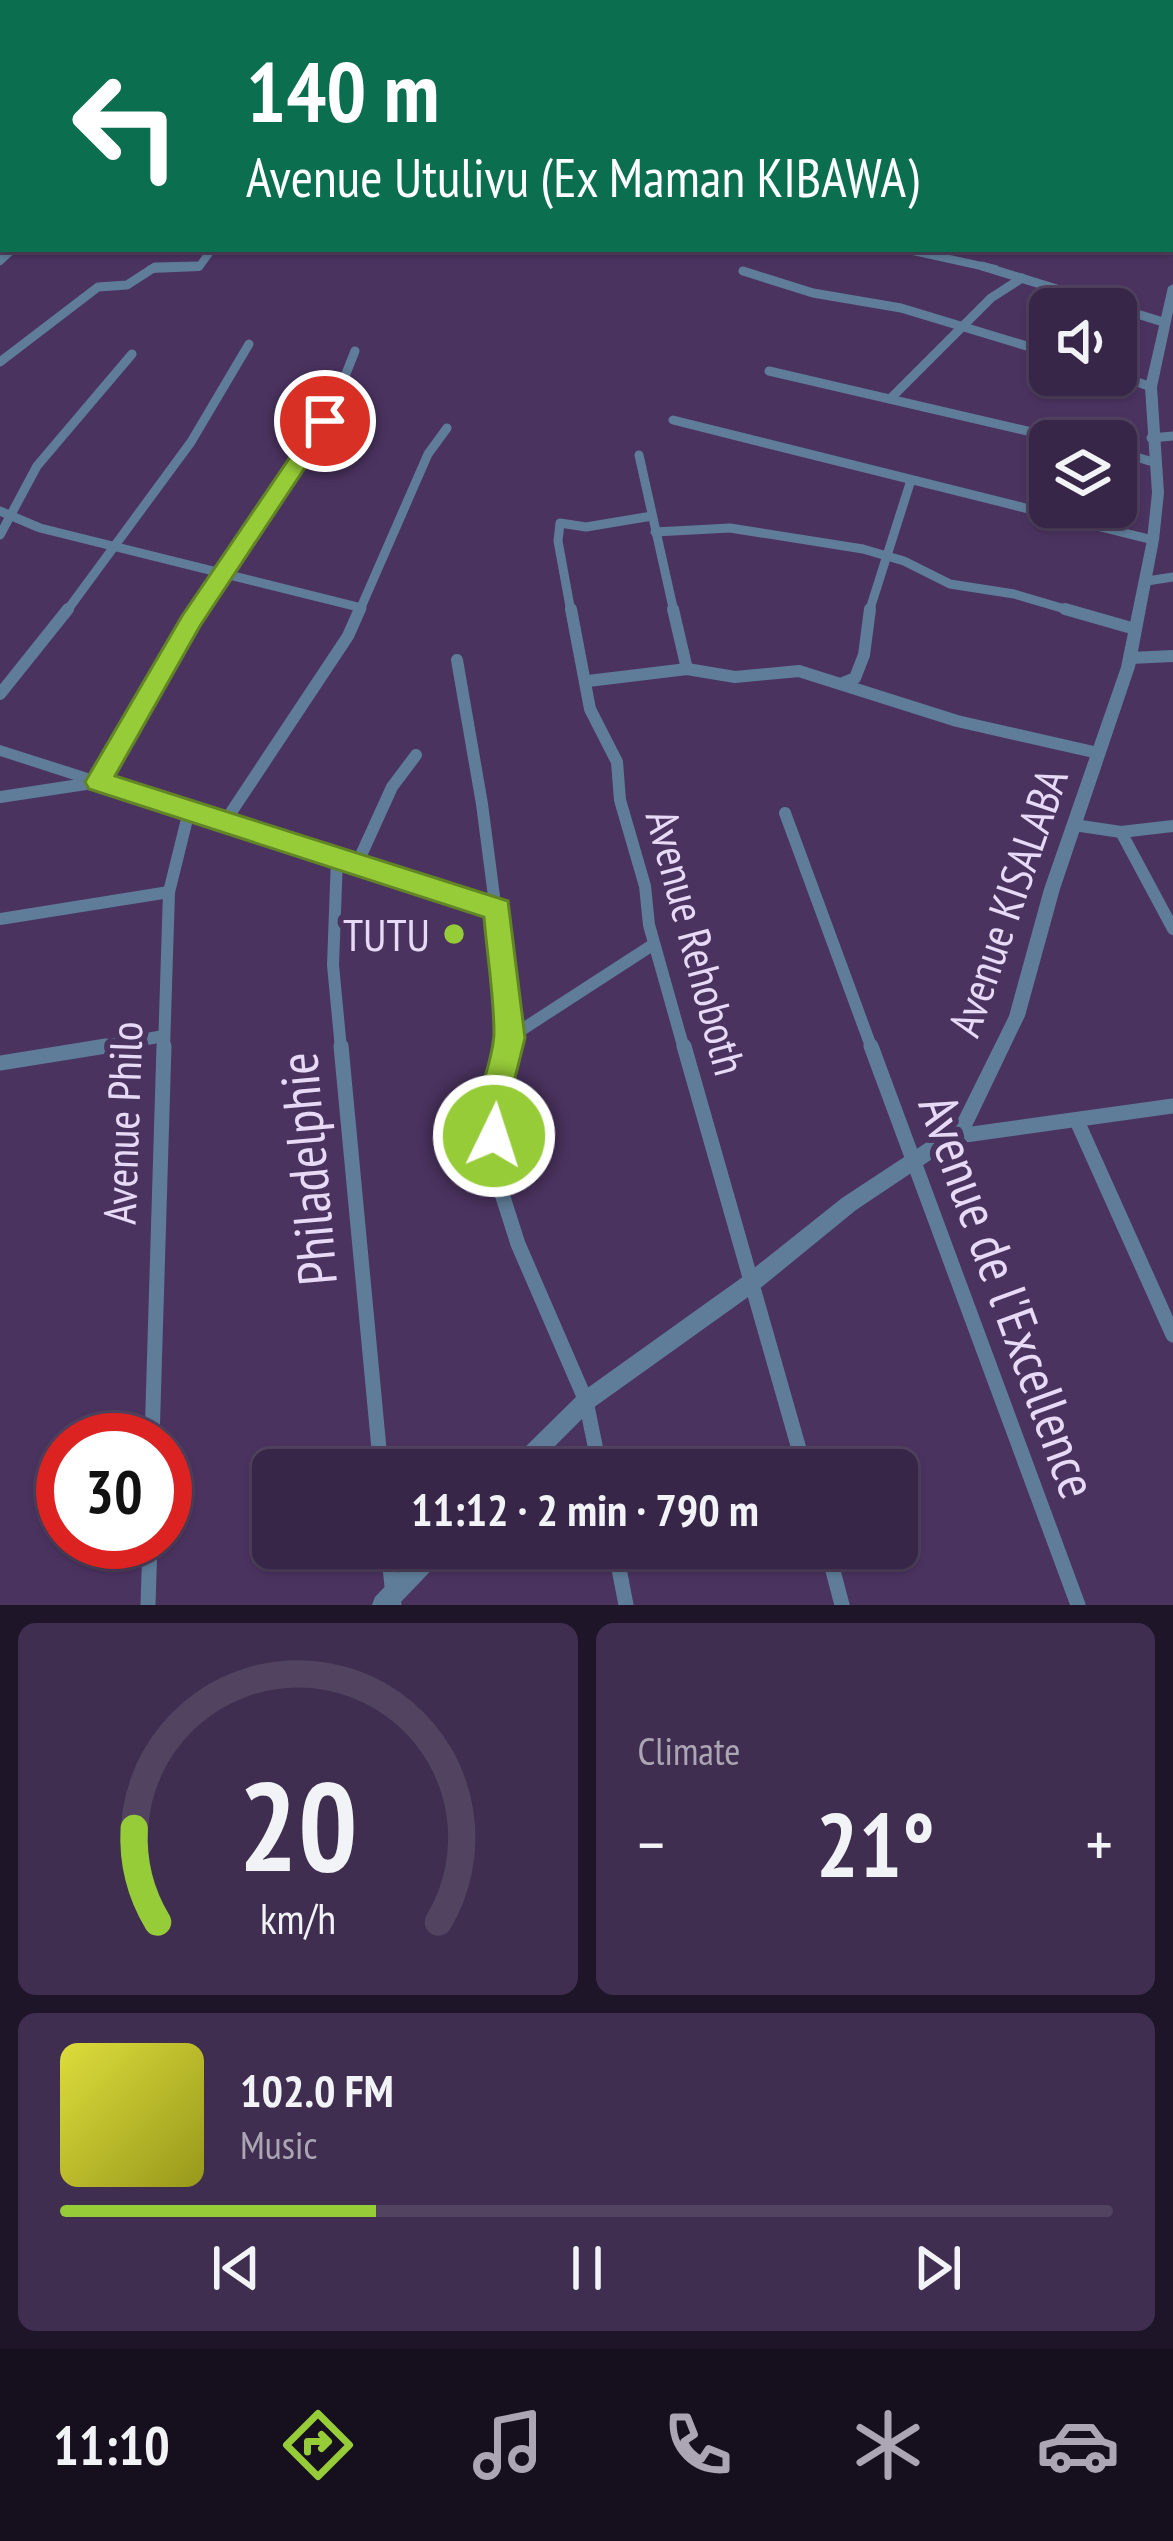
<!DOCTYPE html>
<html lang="en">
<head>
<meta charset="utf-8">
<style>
	body { margin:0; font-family:"PT Sans Narrow",sans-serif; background:#3f2e4f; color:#f1f3f6; height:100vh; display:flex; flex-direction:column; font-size:45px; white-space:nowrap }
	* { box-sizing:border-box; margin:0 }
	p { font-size:39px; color:#aba5b4 }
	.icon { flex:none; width:66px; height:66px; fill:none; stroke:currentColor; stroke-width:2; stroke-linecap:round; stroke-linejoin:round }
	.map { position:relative; height:1605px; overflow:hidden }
	.details { display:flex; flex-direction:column; gap:18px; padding:18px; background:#1f1528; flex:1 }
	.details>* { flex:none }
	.top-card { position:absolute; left:0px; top:0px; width:1173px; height:252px; box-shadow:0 3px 9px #0004,0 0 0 3px #524360; background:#0b6e4f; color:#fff; overflow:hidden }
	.fabs { position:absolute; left:1029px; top:288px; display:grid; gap:24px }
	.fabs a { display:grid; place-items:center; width:108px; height:108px; border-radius:18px; background:#382648; box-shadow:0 3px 9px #0004,0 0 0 3px #524360; font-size:60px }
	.speed { position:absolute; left:36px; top:1413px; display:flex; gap:24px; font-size:60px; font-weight:700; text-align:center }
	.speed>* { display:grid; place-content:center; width:156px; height:156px; border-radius:50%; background:#382648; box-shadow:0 3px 9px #0004,0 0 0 3px #524360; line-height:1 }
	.speed .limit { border:18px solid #d22; background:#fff; color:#111 }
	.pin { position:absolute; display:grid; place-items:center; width:102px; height:102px; color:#fff; margin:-51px; border:6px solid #fff; border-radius:50%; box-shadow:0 3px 12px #0007 }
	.me { position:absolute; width:132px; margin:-66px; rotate:4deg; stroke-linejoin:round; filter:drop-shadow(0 0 9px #0008) }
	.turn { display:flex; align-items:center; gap:42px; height:252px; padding:0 48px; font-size:54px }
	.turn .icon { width:156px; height:156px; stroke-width:2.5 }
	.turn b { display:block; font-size:84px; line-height:102px }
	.big { font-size:90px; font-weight:600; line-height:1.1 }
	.details .widget { flex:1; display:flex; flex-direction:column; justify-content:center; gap:18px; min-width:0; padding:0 42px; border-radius:18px; background:#3f2e4f }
	.details .dial { align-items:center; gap:0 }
	.dial svg { height:312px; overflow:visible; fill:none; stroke:#524360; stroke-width:7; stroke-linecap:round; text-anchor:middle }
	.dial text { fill:#f1f3f6; stroke:none }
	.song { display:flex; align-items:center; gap:36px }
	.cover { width:144px; height:144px; border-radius:18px; background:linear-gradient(135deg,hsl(60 70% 55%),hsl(60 70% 35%)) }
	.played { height:12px; border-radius:6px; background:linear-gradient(90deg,#97cc39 30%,#524360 30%) }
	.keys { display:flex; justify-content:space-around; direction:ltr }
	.heat { display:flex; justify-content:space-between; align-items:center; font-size:66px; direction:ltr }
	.details .tiles { flex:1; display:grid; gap:18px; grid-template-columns:1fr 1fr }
	.widget:last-child { grid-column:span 2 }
	.trip { position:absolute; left:252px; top:1449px; width:666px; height:120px; border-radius:18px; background:#382648; box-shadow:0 3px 9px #0004,0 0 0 3px #524360; font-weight:600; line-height:120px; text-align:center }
	.dock { display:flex; height:192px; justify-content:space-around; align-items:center; background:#160f1d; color:#aba5b4 }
	.dock .icon { width:84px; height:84px }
	.dock .on { color:#97cc39 }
	.dock b { font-size:54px; color:#f1f3f6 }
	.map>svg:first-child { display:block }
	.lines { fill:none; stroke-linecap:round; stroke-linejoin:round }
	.minor-far3 { stroke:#5f7d99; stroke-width:8 }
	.minor-far2 { stroke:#5f7d99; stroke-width:9 }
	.minor-far1 { stroke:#5f7d99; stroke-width:12 }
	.minor { stroke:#5f7d99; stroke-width:15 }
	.tertiary { fill:#5f7d99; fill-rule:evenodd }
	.route { fill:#97cc39; stroke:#628525; stroke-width:3 }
	.poi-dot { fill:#97cc39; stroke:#4b3360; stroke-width:4.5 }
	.labels { text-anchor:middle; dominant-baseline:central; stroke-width:12; stroke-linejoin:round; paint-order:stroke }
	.street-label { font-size:45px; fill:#e8daf6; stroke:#4b3360 }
	.poi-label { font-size:45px; fill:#e8daf6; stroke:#4b3360; text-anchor:end }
	.near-street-label { font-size:54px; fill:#e8daf6; stroke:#4b3360 }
</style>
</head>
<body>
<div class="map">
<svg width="1173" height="1605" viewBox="0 0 1173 1605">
	<rect width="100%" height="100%" fill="#4b3360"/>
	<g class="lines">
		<g class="minor-far3">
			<path d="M802 3 807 0"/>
			<path d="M904 249 995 269"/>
			<path d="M0 261 13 249"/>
			<path d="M151 269 199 267 212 249"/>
		</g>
		<g class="minor-far2">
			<path d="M982 266 1163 322"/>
			<path d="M743 271 813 293 901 308 1050 353"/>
			<path d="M0 362 98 287 127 285 155 267 199 266"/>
			<path d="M769 371 1070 441"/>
			<path d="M1116 374 1151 387"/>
			<path d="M890 399 991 298 1022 278"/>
			<path d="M673 420 1153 540"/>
			<path d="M1151 438 1173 436"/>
			<path d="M1116 451 1153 462"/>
			<path d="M639 455 674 612"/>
			<path d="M0 511 40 528 362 608"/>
			<path d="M655 532 730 528 863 549 904 561 950 584 1014 594 1075 612"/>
			<path d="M0 535 37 466 132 354"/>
			<path d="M1147 581 1173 577"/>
			<path d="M66 612 191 442 249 344"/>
			<path d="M197 612 332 409 355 351"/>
			<path d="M359 612 428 454 447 428"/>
			<path d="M571 612 558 541 560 523 586 527 652 516"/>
			<path d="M869 612 911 480"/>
		</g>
		<g class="minor-far1">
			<path d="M571 609 590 709 617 762 620 800 645 886 649 925 684 1049"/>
			<path d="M673 609 687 669"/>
			<path d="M1065 609 1135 629"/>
			<path d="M1130 658 1173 656"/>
			<path d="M457 660 482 804 509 1012 506 1049"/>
			<path d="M588 681 687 669 735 677 799 671 957 721 1098 753"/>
			<path d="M843 683 855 678 864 655 870 609"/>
			<path d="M0 694 68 609"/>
			<path d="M0 797 99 782 199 609"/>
			<path d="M785 813 872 1049"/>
			<path d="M226 820 348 636 360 609"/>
			<path d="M1074 825 1121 832 1173 826"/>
			<path d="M1121 832 1173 929"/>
			<path d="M337 858 333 965 341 1049"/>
			<path d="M357 864 392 787 416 755"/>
			<path d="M0 919 169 892"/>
			<path d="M509 1038 654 944"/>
			<path d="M88 1049 164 1036"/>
			<path d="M164 1049 169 892 189 811"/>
		</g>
		<g class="minor">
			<path d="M341 1046 381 1470"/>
			<path d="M507 1046 493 1102 494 1169 518 1244 586 1401 600 1470"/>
			<path d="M684 1046 805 1470"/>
			<path d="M871 1046 1078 1605"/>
			<path d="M0 1063 106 1046"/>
			<path d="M1077 1121 1173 1335"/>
			<path d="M951 1137 1173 1106"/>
			<path d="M152 1440 164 1046"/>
			<path d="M388 1548 394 1605"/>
			<path d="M615 1548 626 1605"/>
			<path d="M827 1548 842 1605"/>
			<path d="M148 1605 150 1542"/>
		</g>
		<g class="tertiary">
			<path d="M937 0H951L957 3H943Z"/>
			<path d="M1170 52 1173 53V59L1170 58Z"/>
			<path d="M1173 284V312L1157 387 1164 493 1159 540 1135 667 1060 889 1025 1016 968 1135 856 1210 758 1290 593 1408 531 1470H506L509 1463 579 1394 744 1276 842 1198 956 1123 1009 1016 1044 889 1121 667 1147 540 1152 493 1145 387 1168 287Z"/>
			<path d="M0 745 497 903 503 905 505 910 503 915 497 917 0 756Z"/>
			<path d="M422 1548H448L445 1556 398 1605H372L375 1597Z"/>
		</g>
	</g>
	<path class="route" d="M325 414 336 421 200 626 115 776 508 901 525 1038 509 1102 510 1136 505 1146 494 1150 482 1146C465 1107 493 1072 494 1033 494 995 487 955 484 917L89 789 85 782 182 616 318 416Z"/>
	<circle class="poi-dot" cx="454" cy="934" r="12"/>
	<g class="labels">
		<g class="street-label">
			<text transform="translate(1007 902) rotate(-71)">Avenue KISALABA</text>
			<text transform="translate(697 942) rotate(75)">Avenue Rehoboth</text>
			<text transform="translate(122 1123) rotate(-88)">Avenue Philo</text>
		</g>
		<g class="poi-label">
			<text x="430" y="934">TUTU</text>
		</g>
		<g class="near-street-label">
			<text transform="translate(307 1169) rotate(-95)">Philadelphie</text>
			<text transform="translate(1009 1296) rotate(70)">Avenue de l'Excellence</text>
		</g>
	</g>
</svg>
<div class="fabs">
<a><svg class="icon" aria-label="sound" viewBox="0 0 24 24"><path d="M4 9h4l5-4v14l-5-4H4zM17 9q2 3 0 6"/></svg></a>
<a><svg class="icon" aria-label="layers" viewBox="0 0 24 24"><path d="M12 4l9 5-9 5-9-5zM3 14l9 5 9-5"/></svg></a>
</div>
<div class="speed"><div class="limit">30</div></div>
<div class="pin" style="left:325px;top:421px;background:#d93025"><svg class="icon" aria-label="arrive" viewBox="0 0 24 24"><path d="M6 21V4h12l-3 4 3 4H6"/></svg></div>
<svg class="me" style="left:494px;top:1136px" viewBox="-20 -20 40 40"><circle r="17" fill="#97cc39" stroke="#fff" stroke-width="3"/><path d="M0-11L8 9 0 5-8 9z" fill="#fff"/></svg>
<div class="trip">11:12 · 2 min · 790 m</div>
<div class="top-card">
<div class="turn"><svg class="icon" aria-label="left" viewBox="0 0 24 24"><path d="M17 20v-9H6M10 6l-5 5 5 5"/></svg><div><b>140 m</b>Avenue Utulivu (Ex Maman KIBAWA)</div></div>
</div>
</div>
<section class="details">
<div class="tiles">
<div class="widget dial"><svg viewBox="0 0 100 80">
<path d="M14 69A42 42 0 1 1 86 69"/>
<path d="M14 69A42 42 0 0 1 8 45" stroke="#97cc39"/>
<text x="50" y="56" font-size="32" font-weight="700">20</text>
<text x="50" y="72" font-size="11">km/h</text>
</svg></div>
<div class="widget"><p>Climate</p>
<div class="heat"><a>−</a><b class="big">21°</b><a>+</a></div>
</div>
<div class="widget">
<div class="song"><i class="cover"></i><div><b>102.0 FM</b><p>Music</p></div></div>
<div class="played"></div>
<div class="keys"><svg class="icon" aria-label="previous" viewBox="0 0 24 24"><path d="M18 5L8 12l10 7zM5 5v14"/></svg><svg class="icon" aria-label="pause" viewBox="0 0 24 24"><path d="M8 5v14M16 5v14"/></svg><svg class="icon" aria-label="next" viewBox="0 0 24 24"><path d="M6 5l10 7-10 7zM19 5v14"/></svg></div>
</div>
</div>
</section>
<nav class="dock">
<b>11:10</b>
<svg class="icon on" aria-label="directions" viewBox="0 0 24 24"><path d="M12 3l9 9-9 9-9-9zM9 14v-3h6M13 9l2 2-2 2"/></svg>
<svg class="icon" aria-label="music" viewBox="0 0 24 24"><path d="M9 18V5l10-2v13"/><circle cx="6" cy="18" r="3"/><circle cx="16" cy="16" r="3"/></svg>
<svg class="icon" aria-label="phone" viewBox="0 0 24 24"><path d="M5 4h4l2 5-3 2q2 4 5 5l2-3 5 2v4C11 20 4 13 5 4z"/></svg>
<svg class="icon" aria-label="climate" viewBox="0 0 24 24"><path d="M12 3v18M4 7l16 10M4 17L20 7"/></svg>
<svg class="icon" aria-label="car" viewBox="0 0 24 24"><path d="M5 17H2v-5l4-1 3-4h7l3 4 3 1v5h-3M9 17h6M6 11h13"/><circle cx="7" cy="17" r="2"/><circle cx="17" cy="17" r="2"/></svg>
</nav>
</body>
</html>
